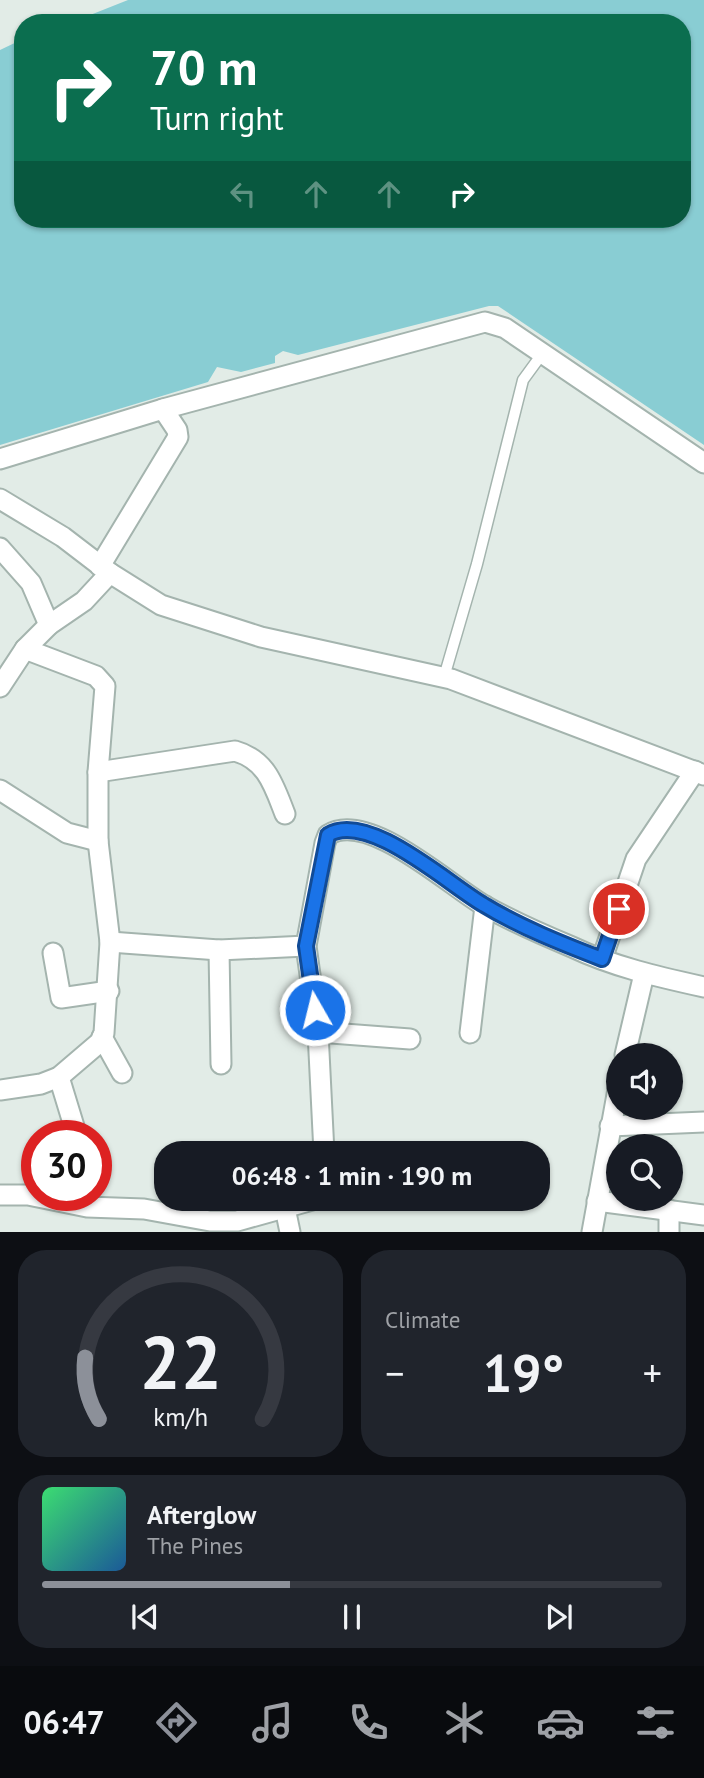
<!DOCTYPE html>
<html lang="en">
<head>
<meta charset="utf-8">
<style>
	body { margin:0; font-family:"PT Sans",sans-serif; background:#20242c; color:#f1f3f6; height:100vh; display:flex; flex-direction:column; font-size:26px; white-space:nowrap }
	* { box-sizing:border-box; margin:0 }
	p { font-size:23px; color:#9ea1a6 }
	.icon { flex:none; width:38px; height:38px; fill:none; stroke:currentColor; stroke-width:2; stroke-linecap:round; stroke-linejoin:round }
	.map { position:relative; height:1232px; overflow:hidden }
	.drawer { display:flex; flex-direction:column; gap:18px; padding:18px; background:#0d0f14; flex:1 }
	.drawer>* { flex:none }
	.banner { position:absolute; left:14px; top:14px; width:677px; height:214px; border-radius:28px; box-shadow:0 2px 5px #0004; background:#0b6e4f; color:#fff; overflow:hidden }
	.tools { position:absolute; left:606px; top:1043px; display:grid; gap:14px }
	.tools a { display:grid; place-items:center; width:77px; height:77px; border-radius:50%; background:#171b24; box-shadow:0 2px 5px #0004; font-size:35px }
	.speed { position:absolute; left:21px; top:1120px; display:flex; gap:14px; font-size:35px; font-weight:700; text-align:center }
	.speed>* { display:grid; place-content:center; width:91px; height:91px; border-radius:50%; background:#171b24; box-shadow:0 2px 5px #0004; line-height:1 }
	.speed .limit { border:10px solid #d22; background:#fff; color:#111 }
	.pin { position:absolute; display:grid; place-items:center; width:60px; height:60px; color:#fff; margin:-30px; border:4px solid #fff; border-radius:50%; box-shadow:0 2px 7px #0007 }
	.me { position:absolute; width:77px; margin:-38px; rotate:352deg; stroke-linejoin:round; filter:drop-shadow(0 0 5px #0008) }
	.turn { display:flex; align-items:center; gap:24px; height:147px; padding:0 21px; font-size:32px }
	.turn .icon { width:91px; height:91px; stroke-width:2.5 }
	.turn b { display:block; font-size:49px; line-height:60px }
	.lanes { display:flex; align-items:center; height:66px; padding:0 21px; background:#0003; justify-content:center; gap:35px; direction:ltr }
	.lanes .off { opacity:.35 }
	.big { font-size:52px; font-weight:700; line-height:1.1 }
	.drawer .widget { flex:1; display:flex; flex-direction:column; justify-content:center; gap:10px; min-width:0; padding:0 24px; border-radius:28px; background:#20242c }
	.drawer .dial { align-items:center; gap:0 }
	.dial svg { height:182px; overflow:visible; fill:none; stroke:#363941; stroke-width:7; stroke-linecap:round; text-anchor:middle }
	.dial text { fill:#f1f3f6; stroke:none }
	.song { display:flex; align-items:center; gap:21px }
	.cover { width:84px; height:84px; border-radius:10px; background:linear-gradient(135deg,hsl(140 70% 55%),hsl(210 70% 35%)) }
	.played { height:7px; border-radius:4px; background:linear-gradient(90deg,#8c9099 40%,#363941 40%) }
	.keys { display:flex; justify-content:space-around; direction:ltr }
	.heat { display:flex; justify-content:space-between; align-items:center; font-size:38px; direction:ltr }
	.drawer .tiles { flex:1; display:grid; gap:18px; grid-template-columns:1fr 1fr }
	.widget:last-child { grid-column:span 2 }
	.trip { position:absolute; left:154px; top:1141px; width:396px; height:70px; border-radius:28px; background:#171b24; box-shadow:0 2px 5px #0004; font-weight:700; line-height:70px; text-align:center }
	.menu { display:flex; height:112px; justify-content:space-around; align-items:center; background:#090b0e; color:#9ea1a6 }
	.menu .icon { width:49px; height:49px }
	.menu .active { color:#8c9099 }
	.menu b { font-size:32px; color:#f1f3f6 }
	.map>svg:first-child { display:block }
	.water { fill:#89cdd3 }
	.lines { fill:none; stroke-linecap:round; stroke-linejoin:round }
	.service-casing { stroke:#a4b4ae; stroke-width:13 }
	.minor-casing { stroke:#a4b4ae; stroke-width:23 }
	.service { stroke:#fff; stroke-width:10 }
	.minor { stroke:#fff; stroke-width:19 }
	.route-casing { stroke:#114b97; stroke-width:18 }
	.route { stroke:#1a73e8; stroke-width:12 }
</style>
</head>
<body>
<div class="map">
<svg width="704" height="1232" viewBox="0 0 704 1232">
	<rect width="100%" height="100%" fill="#e2ece7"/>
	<path class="water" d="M128 0H704V445L498 306H489L298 355 283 351 275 356V363L241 372 217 367 208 382 0 445V50L23 39V219H682V23H70Z"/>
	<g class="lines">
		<g class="service-casing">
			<path id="service" d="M444 677 477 564 523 380 542 354"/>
		</g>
		<g class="minor-casing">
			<g id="minor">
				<path d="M0 459 163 409 485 322 505 328 704 463"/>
				<path d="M0 499 63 537 110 573 161 605 261 637 451 679 704 775"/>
				<path d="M0 548 31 583 49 625"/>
				<path d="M100 566 178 437 177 430 163 409"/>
				<path d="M0 687 25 649 49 625 84 601 110 573"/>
				<path d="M98 772 235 751C267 760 274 786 285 814"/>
				<path d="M0 790 67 833 98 841"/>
				<path d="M110 942 219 950 306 946"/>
				<path d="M219 950 221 1064"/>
				<path d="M53 953 61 998 109 991"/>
				<path d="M602 959 636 859 695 771"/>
				<path d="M318 1032 410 1039"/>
				<path d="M470 1033 485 906"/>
				<path d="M102 1037 122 1073"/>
				<path d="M625 1055 644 974"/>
				<path d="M59 1077 77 1136"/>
				<path d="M0 1090 41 1084 59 1077 100 1042 104 1033 110 942 98 841V772L105 686 96 676 25 649"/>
				<path d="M610 1126 704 1122"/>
				<path d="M324 1153 318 1032 306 946 325 843 328 835C368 809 451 887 485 906 513 922 543 935 572 947 614 967 659 977 704 987"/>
				<path d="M0 1195H28L87 1207 144 1209 210 1221H237L316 1199"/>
				<path d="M597 1201 704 1215"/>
				<path d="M285 1208 290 1232"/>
				<path d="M592 1232 618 1089"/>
				<path d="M669 1232V1210"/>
			</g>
		</g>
		<use href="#service" class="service"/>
		<use href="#minor" class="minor"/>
	</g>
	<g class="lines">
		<g class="route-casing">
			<path id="route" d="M315 1010 306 946 328 835C368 810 449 885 484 905 520 927 563 944 602 959L619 909"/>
		</g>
		<use href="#route" class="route"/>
	</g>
</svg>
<div class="tools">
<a><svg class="icon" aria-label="sound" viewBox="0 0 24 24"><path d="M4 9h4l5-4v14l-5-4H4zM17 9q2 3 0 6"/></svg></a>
<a><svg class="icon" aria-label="search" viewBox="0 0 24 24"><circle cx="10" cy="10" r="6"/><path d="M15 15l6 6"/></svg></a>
</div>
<div class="speed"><div class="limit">30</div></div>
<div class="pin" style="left:619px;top:909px;background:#d93025"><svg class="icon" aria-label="arrive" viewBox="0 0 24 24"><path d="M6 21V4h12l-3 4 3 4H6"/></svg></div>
<svg class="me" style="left:315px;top:1010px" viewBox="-20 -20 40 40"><circle r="17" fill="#1a73e8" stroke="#fff" stroke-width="3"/><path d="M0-11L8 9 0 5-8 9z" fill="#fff"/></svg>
<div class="trip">06:48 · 1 min · 190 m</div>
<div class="banner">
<div class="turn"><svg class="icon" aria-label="right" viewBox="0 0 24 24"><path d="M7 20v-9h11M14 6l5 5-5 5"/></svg><div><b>70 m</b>Turn right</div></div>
<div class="lanes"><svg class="icon off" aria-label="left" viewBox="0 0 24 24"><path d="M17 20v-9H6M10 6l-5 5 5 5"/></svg><svg class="icon off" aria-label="ahead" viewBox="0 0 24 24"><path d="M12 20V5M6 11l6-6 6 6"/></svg><svg class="icon off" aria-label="ahead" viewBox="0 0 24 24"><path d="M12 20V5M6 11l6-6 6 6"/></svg><svg class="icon" aria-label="right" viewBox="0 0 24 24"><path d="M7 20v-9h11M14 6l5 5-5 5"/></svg></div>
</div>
</div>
<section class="drawer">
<div class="tiles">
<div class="widget dial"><svg viewBox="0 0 100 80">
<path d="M14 69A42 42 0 1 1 86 69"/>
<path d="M14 69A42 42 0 0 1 8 42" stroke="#8c9099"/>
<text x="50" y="56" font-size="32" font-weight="700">22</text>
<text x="50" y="72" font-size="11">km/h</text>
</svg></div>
<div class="widget"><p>Climate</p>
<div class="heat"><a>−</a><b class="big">19°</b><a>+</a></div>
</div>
<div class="widget">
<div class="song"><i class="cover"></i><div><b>Afterglow</b><p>The Pines</p></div></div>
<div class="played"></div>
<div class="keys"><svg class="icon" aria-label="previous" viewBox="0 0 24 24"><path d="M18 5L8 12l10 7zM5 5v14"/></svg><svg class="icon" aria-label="pause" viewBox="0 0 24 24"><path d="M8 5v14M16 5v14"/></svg><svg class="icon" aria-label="next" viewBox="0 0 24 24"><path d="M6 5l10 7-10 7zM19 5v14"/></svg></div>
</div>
</div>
</section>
<nav class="menu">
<b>06:47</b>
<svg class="icon active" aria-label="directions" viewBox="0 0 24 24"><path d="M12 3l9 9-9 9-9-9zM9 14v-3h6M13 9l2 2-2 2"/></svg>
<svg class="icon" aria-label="music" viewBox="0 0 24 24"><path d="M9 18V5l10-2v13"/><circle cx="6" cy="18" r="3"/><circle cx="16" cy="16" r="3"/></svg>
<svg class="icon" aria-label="phone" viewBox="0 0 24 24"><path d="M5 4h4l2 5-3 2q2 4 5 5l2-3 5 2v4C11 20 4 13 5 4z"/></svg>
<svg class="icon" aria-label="climate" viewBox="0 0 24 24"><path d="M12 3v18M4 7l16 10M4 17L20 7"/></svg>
<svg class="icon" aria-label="car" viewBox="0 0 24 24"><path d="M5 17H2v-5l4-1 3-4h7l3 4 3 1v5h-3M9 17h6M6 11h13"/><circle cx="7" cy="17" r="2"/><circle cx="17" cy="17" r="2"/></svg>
<svg class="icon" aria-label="filters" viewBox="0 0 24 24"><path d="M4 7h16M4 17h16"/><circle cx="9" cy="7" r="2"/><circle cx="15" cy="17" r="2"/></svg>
</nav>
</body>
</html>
